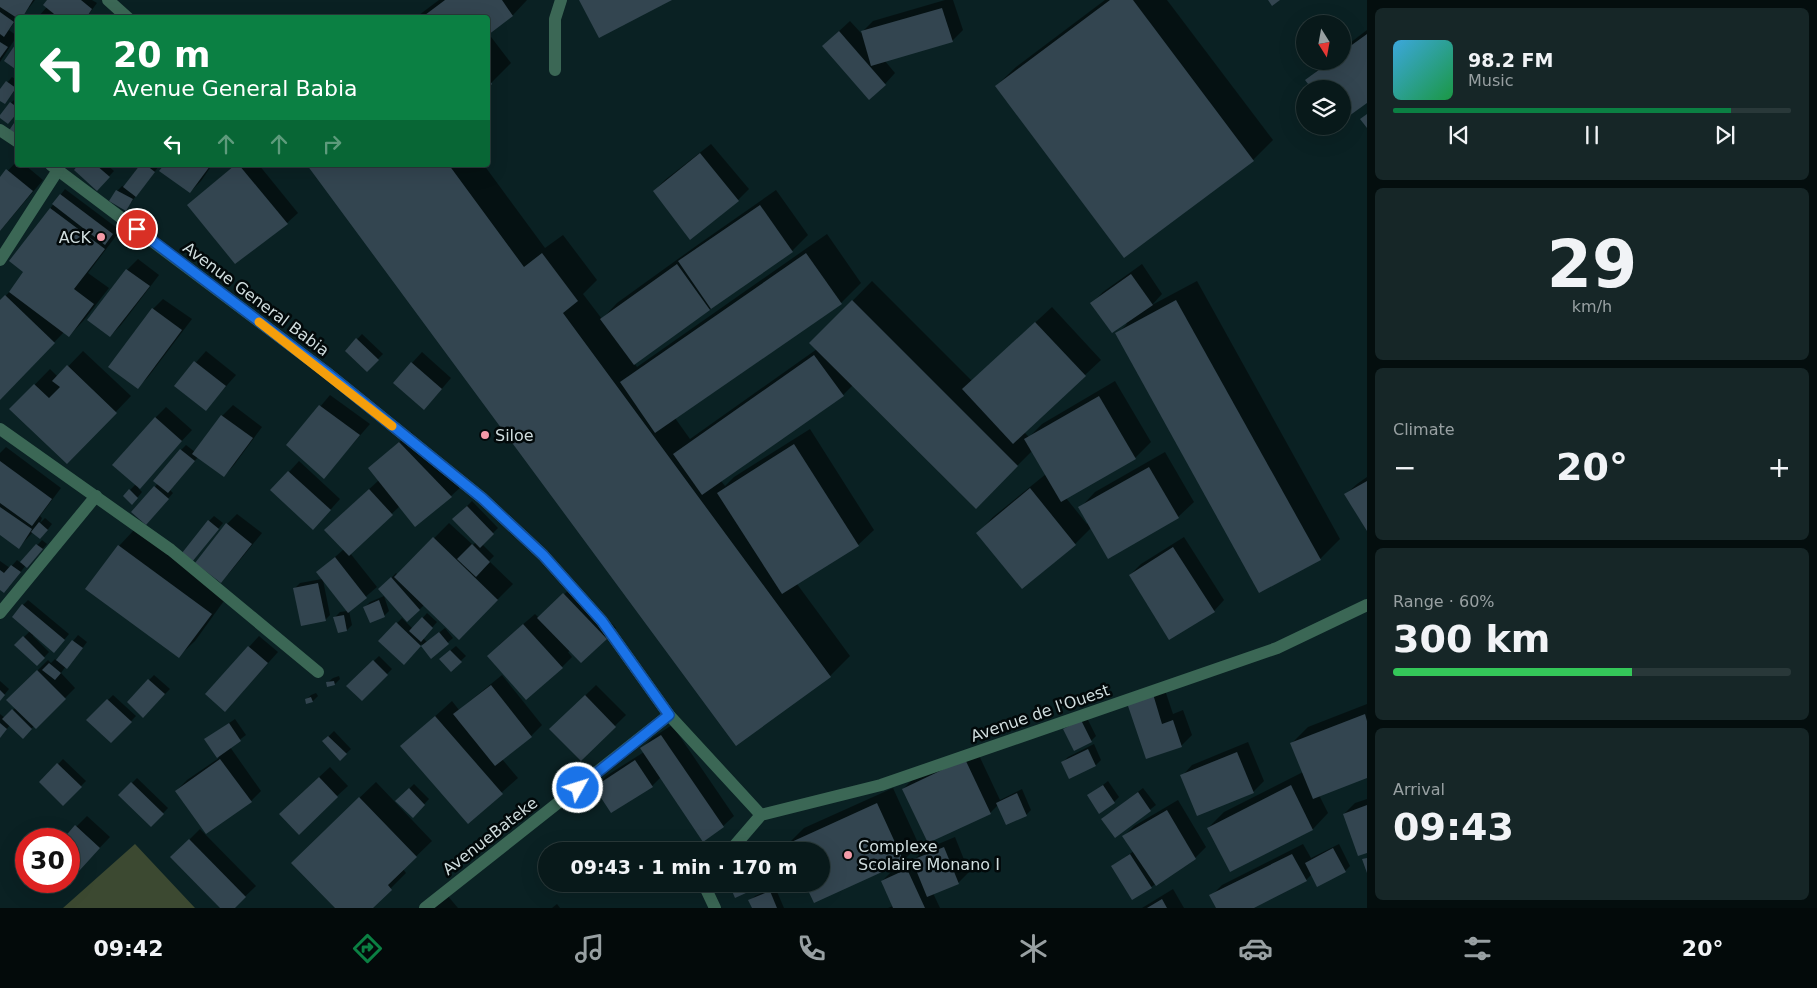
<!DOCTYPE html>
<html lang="en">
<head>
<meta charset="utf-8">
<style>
	body { margin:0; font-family:"DejaVu Sans",sans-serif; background:#162627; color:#f1f3f6; height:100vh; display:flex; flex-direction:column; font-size:19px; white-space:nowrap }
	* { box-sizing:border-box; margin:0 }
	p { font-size:16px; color:#98a0a2 }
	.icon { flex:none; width:28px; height:28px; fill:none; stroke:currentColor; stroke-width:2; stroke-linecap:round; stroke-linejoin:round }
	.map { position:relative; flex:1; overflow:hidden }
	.sheet { display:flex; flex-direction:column; gap:8px; padding:8px; background:#040e0e; width:450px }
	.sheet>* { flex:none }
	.banner { position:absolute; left:15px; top:15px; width:475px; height:152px; border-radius:5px; box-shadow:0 5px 20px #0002,0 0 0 1px #293839; background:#0b8043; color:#fff; overflow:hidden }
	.needle { width:32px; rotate:169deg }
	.controls { position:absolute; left:1296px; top:15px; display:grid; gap:10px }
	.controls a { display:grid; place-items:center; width:55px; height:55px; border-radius:50%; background:#08191a; box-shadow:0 5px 20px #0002,0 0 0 1px #293839; font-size:25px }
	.speed { position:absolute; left:15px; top:828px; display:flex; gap:10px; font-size:25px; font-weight:700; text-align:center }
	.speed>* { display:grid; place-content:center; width:65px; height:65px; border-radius:50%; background:#08191a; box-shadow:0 5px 20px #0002,0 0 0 1px #293839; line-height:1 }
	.speed .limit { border:8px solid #d22; background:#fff; color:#111 }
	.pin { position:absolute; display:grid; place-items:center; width:42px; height:42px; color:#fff; margin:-21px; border:2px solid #fff; border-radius:50%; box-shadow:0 1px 5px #0007 }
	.me { position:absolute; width:55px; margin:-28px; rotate:51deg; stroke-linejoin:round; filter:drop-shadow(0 0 4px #0008) }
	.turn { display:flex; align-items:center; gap:18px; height:105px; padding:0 15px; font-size:22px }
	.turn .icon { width:65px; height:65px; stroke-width:2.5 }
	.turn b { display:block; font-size:35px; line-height:42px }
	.lanes { display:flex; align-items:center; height:48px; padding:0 15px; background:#0003; justify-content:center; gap:25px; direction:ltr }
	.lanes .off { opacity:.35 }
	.big { font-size:38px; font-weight:800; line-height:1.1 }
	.sheet .tile { flex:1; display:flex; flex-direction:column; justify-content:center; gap:8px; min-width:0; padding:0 18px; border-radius:8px; background:#162627 }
	.sheet .dial { align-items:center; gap:0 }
	.dial b { font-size:65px; line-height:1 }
	.song { display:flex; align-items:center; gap:15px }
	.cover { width:60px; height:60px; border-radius:8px; background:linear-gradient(135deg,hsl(200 70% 55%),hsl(140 70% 35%)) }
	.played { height:5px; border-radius:2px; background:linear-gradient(90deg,#0b8043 85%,#293839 85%) }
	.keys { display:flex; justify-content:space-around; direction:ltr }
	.heat { display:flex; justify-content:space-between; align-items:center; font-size:28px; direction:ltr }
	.charge { height:8px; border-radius:4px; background:linear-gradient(90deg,#34c759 60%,#293839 0) }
	.trip { position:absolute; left:538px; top:842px; width:292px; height:50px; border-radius:25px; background:#08191a; box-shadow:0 5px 20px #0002,0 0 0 1px #293839; font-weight:800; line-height:50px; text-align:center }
	.menu { display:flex; height:80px; justify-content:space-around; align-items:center; background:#030a0a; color:#98a0a2 }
	.menu .icon { width:35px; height:35px }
	.menu .current { color:#0b8043 }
	.menu b { font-size:22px; color:#f1f3f6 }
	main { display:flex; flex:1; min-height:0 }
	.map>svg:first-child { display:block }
	.green { fill:#3c4931 }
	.shadow { fill:#0007 }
	.building { fill:#334550 }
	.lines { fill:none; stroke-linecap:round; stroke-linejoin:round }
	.minor { stroke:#3b6755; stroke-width:12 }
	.route-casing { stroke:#114b97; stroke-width:12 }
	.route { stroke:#1a73e8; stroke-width:9 }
	.slow { stroke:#f59e0b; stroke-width:9 }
	.poi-dot { fill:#f39aa8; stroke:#02090a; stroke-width:2 }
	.labels { text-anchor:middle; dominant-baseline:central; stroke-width:5; stroke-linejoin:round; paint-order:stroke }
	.poi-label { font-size:16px; fill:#d0ddde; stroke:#02090a; text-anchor:start }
	.street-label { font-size:16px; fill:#d0ddde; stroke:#02090a }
</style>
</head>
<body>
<main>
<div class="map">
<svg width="1367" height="908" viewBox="0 0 1367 908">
	<rect width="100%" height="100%" fill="#0a2123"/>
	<path class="green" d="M135 844 195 908H63Z"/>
	<g class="shadow">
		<path d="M0 0H35L21 18 18 17 9 30 17 36 0 62Z"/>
		<path d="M49 0H92L97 3 86 18H37L47 7Z"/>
		<path d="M439 0H527L513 15 488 33 511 63 488 86V18H415Z"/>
		<path d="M945 0H953L963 30 952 41 885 61 895 73 885 84 823 46 850 21 861 33 873 21Z"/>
		<path d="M1105 0H1167L1273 140 1253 160 996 86 1016 67Z"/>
		<path d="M1367 30V101L1342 89 1307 81 1326 61H1342V49Z"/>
		<path d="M12 77 18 81V87L5 102 0 99V91Z"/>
		<path d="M16 98 18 99V111L11 103Z"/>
		<path d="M711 144 749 189 738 200 691 238 654 191 665 180Z"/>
		<path d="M18 160V165H25L43 180 0 231V179Z"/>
		<path d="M80 165H107L114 171 97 189Z"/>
		<path d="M141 165 159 166 126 209 117 191 122 186 125 187Z"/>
		<path d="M165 165H212L201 181 190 192Z"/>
		<path d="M235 165H259L298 213 287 223 235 262 189 205Z"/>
		<path d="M309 165H484L545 248 563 235 597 280 583 294 602 319 617 303 696 246 776 190 808 235 792 251 634 363 637 367 827 234 861 283 841 303 675 418 690 439 817 349 811 343 872 281 972 381 1052 307 1101 360 1024 432 1029 437 1042 424 1115 381 1151 442 1135 458 1066 498 1087 524 1088 523 1080 508 1095 492 1165 452 1194 502 1178 517 1091 528 1075 544 1022 587 978 533 993 517 1046 474 1032 451 976 507 853 385 843 395 721 481 725 486 734 477 810 429 874 530 858 545 797 584 850 656 830 676 736 745Z"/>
		<path d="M65 189 117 228 116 230 119 232 88 273 109 288 84 320 69 336 64 332 0 399V302L12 289 25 272 10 261Z"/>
		<path d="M138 259 159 275 121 325 110 336 89 320 127 270Z"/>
		<path d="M1142 264 1162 294 1152 305 1197 281 1340 539 1320 559 1117 334 1127 324 1126 323 1092 303 1103 292Z"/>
		<path d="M163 299 192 319 148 377 138 387 153 309Z"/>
		<path d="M362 334 383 354 367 370 346 351Z"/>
		<path d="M83 351 131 396 83 446 11 409 50 369 58 377Z"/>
		<path d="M206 351 236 375 206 409 176 385Z"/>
		<path d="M422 352 451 378 434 398 412 363Z"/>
		<path d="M330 395 370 424 324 477 288 445Z"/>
		<path d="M233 405 262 427 234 465 224 476 198 457 170 490 173 493 151 518 155 487 181 450 186 445 195 452 222 416Z"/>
		<path d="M166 407 192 430 138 488 142 492 137 498 130 490 136 484 155 418Z"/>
		<path d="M411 432 462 486 451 496 400 506 350 553 377 587 349 611 352 625 347 630 335 617 340 612 347 611 323 580 330 615 325 620 295 588 300 583 322 579 317 573 344 549 337 519 379 480 381 458Z"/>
		<path d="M6 447 61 488 40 516 42 518 40 523 45 518 52 524 45 533 33 532 19 547 0 534V453Z"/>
		<path d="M299 461 340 499 324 517 289 472Z"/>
		<path d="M1367 477V529L1346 494 1357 484Z"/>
		<path d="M472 501 498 528 482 544 494 556 489 561 513 584 459 638 424 605 419 610 385 584 396 573 398 575 449 523 473 545 476 542 454 519Z"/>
		<path d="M237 514 262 533 231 571 221 582 227 524Z"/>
		<path d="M214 516 223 523 197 555 209 521Z"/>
		<path d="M134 530 226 598 195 641 179 656 119 546Z"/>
		<path d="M1184 537 1224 600 1214 611 1130 575 1141 564Z"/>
		<path d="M42 540 47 544 32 561 26 565 9 587 0 589V561L10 568 17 560 21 563Z"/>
		<path d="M575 584 616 628 606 638 570 651 568 652 572 657 562 667 499 645 535 614 539 618Z"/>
		<path d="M384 596 389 611 384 616 365 607 370 602Z"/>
		<path d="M28 600 69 634 59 646 34 634 33 636 49 652 37 665 16 645 30 631 23 605Z"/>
		<path d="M427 613 437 622 423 638 427 642 445 628 453 638 431 657 422 644 404 663 380 641 402 618 413 629Z"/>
		<path d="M78 635 87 642 72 662 66 666 61 673 75 688 36 727 34 726 23 737 10 725 0 737V714L5 718 16 707 8 700 48 660 51 663 55 659 57 661Z"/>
		<path d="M259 636 278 652 236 699 207 694Z"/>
		<path d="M456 646 466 656 451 670 446 654Z"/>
		<path d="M379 656 392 669 362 699 348 686Z"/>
		<path d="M154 675 170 689 143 716 128 702Z"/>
		<path d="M502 675 542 725 531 736 502 759 518 778 468 822 402 746 452 701 459 710Z"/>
		<path d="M339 676 340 679 335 684 327 683 333 678Z"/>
		<path d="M0 681 9 689 0 700Z"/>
		<path d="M1163 684 1173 714 1183 710 1192 735 1181 746 1129 703Z"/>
		<path d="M596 685 626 715 581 759 551 729Z"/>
		<path d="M316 693 318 696 313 701 307 703 306 700 311 695Z"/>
		<path d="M113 695 136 716 111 742 88 720Z"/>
		<path d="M1367 704V777L1319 795 1328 813 1313 829 1230 871 1208 828 1224 812 1303 772 1292 743 1308 727Z"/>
		<path d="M1086 716 1096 736 1091 741 1064 730Z"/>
		<path d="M235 719 246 735 230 747 261 791 251 801 176 791 187 780 219 758 206 739Z"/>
		<path d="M672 725 734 816 723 826 661 777 652 786 612 812 595 787 606 776 644 752 641 749 652 738Z"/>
		<path d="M334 731 351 749 340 759 324 741Z"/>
		<path d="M1248 742 1264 781 1253 792 1182 776 1192 765Z"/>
		<path d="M1094 744 1101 760 1096 765 1070 777 1063 762 1068 757Z"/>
		<path d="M976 749 1000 800 1022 789 1031 810 1026 815 998 805 990 813 903 789 914 778Z"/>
		<path d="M63 759 86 781 63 804 41 782Z"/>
		<path d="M330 767 348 786 337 796 291 803Z"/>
		<path d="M137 778 168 808 151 826 120 795Z"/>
		<path d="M1108 781 1119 797 1114 802 1089 796Z"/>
		<path d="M376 782 432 841 403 869 406 873 371 908H337L308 847Z"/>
		<path d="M414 784 429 799 413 816 397 801Z"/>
		<path d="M893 788 919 845 903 861 814 901 806 884H821V851H792L788 844 804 828Z"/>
		<path d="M1143 788 1156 805 1116 836 1103 819Z"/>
		<path d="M1367 799V852L1344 814 1355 803Z"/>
		<path d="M1178 800 1206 847 1195 858 1151 887 1112 866 1134 851 1124 836 1134 826Z"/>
		<path d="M87 816 110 837 69 880V839H64Z"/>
		<path d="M200 829 256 886 233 908H222L172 857Z"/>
		<path d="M955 837 969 872 958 883 933 893 940 908H888L893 906 882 881 893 870 913 861 924 850Z"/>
		<path d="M1303 844 1311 858 1339 844 1350 866 1345 871 1312 874 1306 880 1252 908H1217L1211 896 1222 885Z"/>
		<path d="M775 887 784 908H753L750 901 755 896Z"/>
		<path d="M1173 889 1184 908H1142Z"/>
		<path d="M447 895 458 908H431Z"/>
		<path d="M557 904 560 908H552Z"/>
	</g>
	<g class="building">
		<path d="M0 0H33L22 18H17L0 7Z"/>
		<path d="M47 0H81L92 9 86 18H59L43 5Z"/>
		<path d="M445 0H502L513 16 488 35V18H421Z"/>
		<path d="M579 0H672L599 38Z"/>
		<path d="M1110 0H1133L1254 161 1124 258 995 86Z"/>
		<path d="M1268 0H1280L1272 6Z"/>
		<path d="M942 8 953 42 871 66 861 31Z"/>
		<path d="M0 12 14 22 4 37 0 34Z"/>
		<path d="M839 31 886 85 869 100 822 46Z"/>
		<path d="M1367 34V103L1342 121V89H1312L1305 80 1331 61H1342V52Z"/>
		<path d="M0 42 8 47 0 58Z"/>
		<path d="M15 45 18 46V71L4 61Z"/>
		<path d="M488 78 492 84 488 88Z"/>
		<path d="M6 81 16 88 5 104 0 101V89Z"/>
		<path d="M10 102 18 108V112L8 124 0 118V115Z"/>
		<path d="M1367 114V128L1360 119Z"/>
		<path d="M18 117V139L8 132Z"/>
		<path d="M700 153 739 201 690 240 653 191Z"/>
		<path d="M78 165H96L110 177 97 191 74 170Z"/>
		<path d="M140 165H146L155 172 136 197 123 187Z"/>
		<path d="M164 165H208L210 166 190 193 159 171Z"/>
		<path d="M235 165H239L288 224 235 264 187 205Z"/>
		<path d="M307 165H449L524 267 542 253 578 301 563 313 831 677 736 746Z"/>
		<path d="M6 169 33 191 0 231V177Z"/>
		<path d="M116 190 133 199 126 211 109 201Z"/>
		<path d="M60 194 113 234 105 245 52 204Z"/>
		<path d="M760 205 793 252 711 309 678 261Z"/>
		<path d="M50 208 105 249 74 289 94 304 69 337 9 292 23 272 9 261Z"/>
		<path d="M806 253 842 304 655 433 620 382Z"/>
		<path d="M677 264 710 310 634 365 600 319Z"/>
		<path d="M126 269 150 286 110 337 87 320Z"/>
		<path d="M1131 274 1153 305 1112 333 1090 303Z"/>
		<path d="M5 295 55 343 0 400V300Z"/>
		<path d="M852 300 1018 466 976 509 809 343Z"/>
		<path d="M1176 300 1321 560 1259 593 1115 333Z"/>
		<path d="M152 308 182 330 138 389 108 367Z"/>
		<path d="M1035 322 1086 376 1013 444 962 389Z"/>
		<path d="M356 338 379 360 367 372 345 351Z"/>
		<path d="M814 355 844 396 702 495 673 454Z"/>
		<path d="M194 361 226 386 206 411 174 386Z"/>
		<path d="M411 362 442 389 424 410 393 383Z"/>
		<path d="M67 365 117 413 67 464 9 409 34 384 49 398 60 387 52 381Z"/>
		<path d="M1099 396 1136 459 1061 502 1024 439Z"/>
		<path d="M319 405 360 435 324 479 286 445Z"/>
		<path d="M221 415 253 438 224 477 192 454Z"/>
		<path d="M155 417 182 441 140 489 112 465Z"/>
		<path d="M399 442 452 497 415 527 368 468Z"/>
		<path d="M794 444 859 546 782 594 717 493Z"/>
		<path d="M180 449 195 461 168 493 153 481Z"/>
		<path d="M0 461 52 499 32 526 0 503Z"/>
		<path d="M1149 467 1179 518 1108 559 1078 507Z"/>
		<path d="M288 471 331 510 313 530 270 490Z"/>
		<path d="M1367 481V531L1344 494Z"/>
		<path d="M154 486 169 499 146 525 131 512Z"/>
		<path d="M1030 488 1076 545 1022 589 976 533Z"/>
		<path d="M129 489 138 498 132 505 123 496Z"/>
		<path d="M369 489 393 515 349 556 324 530Z"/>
		<path d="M467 506 494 534 480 548 452 519Z"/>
		<path d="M0 507 32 529 19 549 0 535Z"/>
		<path d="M208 520 219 529 192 562 182 553Z"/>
		<path d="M39 522 48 530 40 539 31 532Z"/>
		<path d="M226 523 252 544 221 583 195 563Z"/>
		<path d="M433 537 498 600 459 640 394 577Z"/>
		<path d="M36 544 43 549 27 568 20 562Z"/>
		<path d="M472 544 490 562 476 577 457 559Z"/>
		<path d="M118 545 212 614 179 658 85 589Z"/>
		<path d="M1173 547 1215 612 1169 640 1129 575Z"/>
		<path d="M335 557 367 598 348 613 316 572Z"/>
		<path d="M11 565 21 572 4 593 0 590V570L4 573Z"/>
		<path d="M391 577 420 610 407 622 378 589Z"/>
		<path d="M318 583 326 621 301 626 293 588Z"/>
		<path d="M563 593 607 639 581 663 537 618Z"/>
		<path d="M379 600 385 617 370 623 363 607Z"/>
		<path d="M22 604 65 640 54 653 12 617Z"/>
		<path d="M344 615 347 631 338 633 333 617Z"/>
		<path d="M422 617 433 628 421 642 409 631Z"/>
		<path d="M396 622 421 646 404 665 378 641Z"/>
		<path d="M523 624 563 668 526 700 487 656Z"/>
		<path d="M439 632 449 644 431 659 421 646Z"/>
		<path d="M23 636 45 658 37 666 14 645Z"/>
		<path d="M72 640 83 648 67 669 56 660Z"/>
		<path d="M248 646 268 663 225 712 205 694Z"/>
		<path d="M450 650 462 662 451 672 439 659Z"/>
		<path d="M373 660 388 675 362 701 346 686Z"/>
		<path d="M49 663 61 673 55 680 42 670Z"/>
		<path d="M37 670 66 699 36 729 6 700Z"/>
		<path d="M148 679 165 694 143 718 127 702Z"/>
		<path d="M334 681 335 685 327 687 326 682Z"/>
		<path d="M491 685 532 737 495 766 453 714Z"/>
		<path d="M0 690 5 695 0 701Z"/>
		<path d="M1153 694 1162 724 1173 720 1182 747 1146 759 1127 703Z"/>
		<path d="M585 695 616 727 581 761 549 729Z"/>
		<path d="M311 697 313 702 306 704 305 699Z"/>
		<path d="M107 699 132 722 111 743 86 720Z"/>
		<path d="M12 709 32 729 23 739 2 719Z"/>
		<path d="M1365 714 1367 721V778L1313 799 1290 743Z"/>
		<path d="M435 716 503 794 468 824 400 746Z"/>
		<path d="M1081 720 1092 742 1074 751 1063 729Z"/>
		<path d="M0 723 7 729 0 738Z"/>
		<path d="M229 723 241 741 217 758 204 739Z"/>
		<path d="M661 735 724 827 703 842 640 748Z"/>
		<path d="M328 736 347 754 340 761 322 741Z"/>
		<path d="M1088 749 1096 766 1069 779 1061 762Z"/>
		<path d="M1237 752 1254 793 1197 816 1180 775Z"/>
		<path d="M220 759 252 802 206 834 175 791Z"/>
		<path d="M965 759 991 814 928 843 902 789Z"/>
		<path d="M635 760 653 787 611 813 594 787Z"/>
		<path d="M57 763 82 787 63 806 39 782Z"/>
		<path d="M319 777 338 797 299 835 279 814Z"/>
		<path d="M131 782 164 814 151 827 118 795Z"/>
		<path d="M1103 785 1115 803 1099 814 1087 795Z"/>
		<path d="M1291 785 1313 830 1230 872 1207 828Z"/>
		<path d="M409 788 425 805 413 818 395 801Z"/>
		<path d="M1138 792 1151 811 1115 838 1101 819Z"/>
		<path d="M1017 793 1027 816 1006 825 996 803Z"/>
		<path d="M359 797 417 857 388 885 392 890 373 908H335L291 863Z"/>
		<path d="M877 803 904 862 814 903 805 884H821V851H790L787 844Z"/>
		<path d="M1367 805V853L1358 856 1343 814Z"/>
		<path d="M1167 810 1196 859 1156 886 1122 836Z"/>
		<path d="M75 825 100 848 69 882V839H63Z"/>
		<path d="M189 839 246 897 235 908H220L170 857Z"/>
		<path d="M944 847 959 884 927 897 912 860Z"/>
		<path d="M1333 848 1346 872 1317 887 1305 863Z"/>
		<path d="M1130 854 1152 888 1132 900 1111 866Z"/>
		<path d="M1292 854 1307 881 1254 908H1216L1209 895Z"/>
		<path d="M1367 858V873L1362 859Z"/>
		<path d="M907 869 925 908H893L881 881Z"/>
		<path d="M729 884H757L759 887 735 898Z"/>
		<path d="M770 891 777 908H752L748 900Z"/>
		<path d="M1162 899 1167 908H1147Z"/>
	</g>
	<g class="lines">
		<g class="minor">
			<path d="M108 0 128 18"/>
			<path d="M555 70V19L561 0"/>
			<path d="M0 130 18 142"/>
			<path d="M51 165 326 372 482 498 543 555 602 621 669 715 761 815"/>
			<path d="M0 260 58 170"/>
			<path d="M0 429 171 550 318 672"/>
			<path d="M0 613 96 496"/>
			<path d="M730 851 761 815 881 785 1277 648 1367 605"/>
			<path d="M706 884V889L715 908"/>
			<path d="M425 908 669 715"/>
		</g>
	</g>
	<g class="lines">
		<g class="route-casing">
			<path id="route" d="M137 229 326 372 482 498 543 555 602 621 669 715 578 788"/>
		</g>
		<use href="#route" class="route"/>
		<path class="slow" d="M259 322 392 426"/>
	</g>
	<g class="poi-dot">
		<circle cx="101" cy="237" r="5"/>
		<circle cx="485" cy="435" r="5"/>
		<circle cx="848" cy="855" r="5"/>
	</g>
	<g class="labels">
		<g class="poi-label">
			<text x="91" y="237" text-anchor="end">ACK</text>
			<text x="495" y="435">Siloe</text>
			<text x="858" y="846">Complexe<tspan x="858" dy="18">Scolaire Monano I</tspan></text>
		</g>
		<g class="street-label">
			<text transform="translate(256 299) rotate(37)">Avenue General Babia</text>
			<text transform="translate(1040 713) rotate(-19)">Avenue de l'Ouest</text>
			<text transform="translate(490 836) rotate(-38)">AvenueBateke</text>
		</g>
	</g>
</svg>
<div class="controls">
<a><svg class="needle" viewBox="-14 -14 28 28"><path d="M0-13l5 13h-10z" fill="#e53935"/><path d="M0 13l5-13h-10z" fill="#98a0a2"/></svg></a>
<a><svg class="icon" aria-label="layers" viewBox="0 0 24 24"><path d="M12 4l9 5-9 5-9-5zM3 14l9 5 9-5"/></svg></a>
</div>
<div class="speed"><div class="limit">30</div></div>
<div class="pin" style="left:137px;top:229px;background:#d93025"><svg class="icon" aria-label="arrive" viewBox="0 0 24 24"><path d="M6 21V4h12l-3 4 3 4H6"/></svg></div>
<svg class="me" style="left:578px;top:788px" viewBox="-20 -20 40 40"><circle r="17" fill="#1a73e8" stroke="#fff" stroke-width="3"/><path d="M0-11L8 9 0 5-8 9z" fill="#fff"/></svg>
<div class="trip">09:43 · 1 min · 170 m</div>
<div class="banner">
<div class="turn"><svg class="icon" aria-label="left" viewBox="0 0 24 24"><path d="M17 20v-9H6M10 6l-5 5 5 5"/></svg><div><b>20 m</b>Avenue General Babia</div></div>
<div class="lanes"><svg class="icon" aria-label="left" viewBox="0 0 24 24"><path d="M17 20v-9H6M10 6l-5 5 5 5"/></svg><svg class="icon off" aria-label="ahead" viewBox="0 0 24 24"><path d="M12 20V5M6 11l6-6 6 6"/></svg><svg class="icon off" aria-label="ahead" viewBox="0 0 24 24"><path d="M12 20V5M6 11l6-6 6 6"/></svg><svg class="icon off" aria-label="right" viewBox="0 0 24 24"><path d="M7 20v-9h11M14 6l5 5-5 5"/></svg></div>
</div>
</div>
<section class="sheet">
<div class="tile">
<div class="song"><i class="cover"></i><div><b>98.2 FM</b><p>Music</p></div></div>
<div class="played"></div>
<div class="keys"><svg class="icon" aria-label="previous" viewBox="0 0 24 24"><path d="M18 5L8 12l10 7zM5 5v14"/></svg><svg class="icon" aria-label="pause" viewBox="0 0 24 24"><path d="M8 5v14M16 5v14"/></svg><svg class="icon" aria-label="next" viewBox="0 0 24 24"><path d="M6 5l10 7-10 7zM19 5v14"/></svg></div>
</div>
<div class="tile dial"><b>29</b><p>km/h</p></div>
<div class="tile"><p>Climate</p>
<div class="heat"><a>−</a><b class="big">20°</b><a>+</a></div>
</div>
<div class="tile"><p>Range · 60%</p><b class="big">300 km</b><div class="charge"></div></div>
<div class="tile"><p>Arrival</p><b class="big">09:43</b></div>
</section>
</main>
<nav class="menu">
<b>09:42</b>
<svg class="icon current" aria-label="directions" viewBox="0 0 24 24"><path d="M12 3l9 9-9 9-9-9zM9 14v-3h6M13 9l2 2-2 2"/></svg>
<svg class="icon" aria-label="music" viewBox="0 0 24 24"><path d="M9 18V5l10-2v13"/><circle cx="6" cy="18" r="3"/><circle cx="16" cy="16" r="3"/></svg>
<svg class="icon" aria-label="phone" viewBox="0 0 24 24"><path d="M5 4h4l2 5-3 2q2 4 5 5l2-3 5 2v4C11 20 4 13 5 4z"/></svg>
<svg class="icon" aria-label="climate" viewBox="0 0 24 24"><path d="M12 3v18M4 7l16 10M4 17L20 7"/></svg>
<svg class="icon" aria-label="car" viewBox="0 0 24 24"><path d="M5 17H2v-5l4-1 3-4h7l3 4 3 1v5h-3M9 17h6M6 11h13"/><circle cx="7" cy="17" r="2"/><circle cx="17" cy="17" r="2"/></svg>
<svg class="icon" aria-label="filters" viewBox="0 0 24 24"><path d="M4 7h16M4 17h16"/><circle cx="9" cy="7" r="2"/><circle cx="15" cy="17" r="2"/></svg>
<b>20°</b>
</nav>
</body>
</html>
